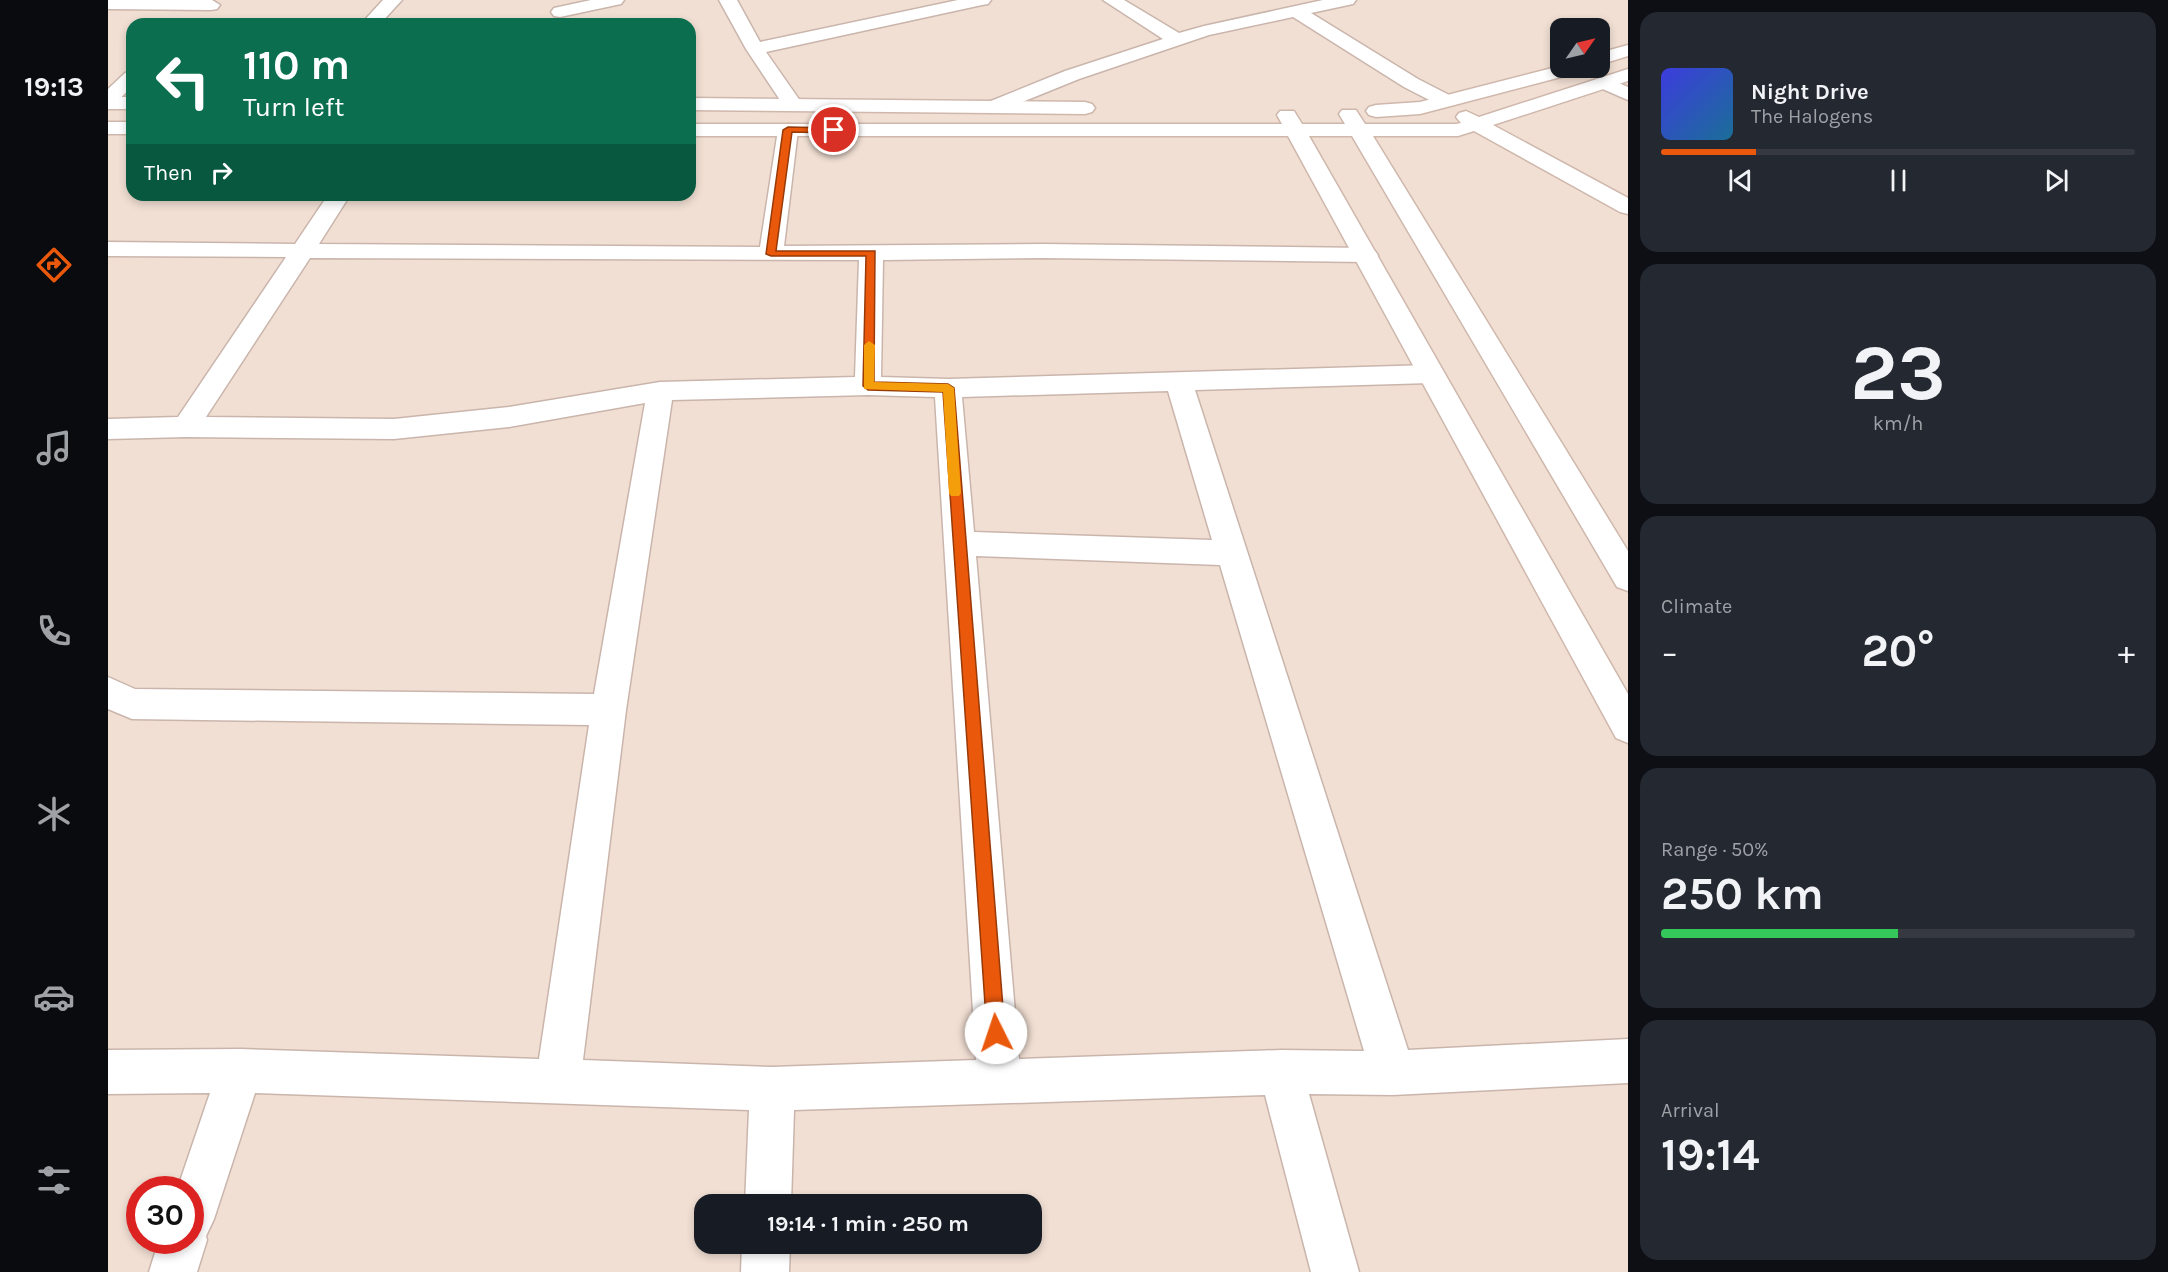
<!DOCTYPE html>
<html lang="en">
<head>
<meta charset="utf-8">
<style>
	body { margin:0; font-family:Karla,sans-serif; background:#242831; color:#f1f3f6; height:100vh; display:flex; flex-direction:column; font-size:22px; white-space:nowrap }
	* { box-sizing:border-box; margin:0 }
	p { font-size:20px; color:#9ea1a6 }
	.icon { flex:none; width:33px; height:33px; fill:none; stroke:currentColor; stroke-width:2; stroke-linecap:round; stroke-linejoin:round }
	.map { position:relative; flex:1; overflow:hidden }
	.panel { display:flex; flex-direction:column; gap:12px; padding:12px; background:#0d0f14; width:540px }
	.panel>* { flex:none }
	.hud { position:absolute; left:18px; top:18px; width:570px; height:183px; border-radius:18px; box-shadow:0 3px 9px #0003; background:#0b6e4f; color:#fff; overflow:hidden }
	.needle { width:39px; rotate:56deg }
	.fabs { position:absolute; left:1442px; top:18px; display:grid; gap:12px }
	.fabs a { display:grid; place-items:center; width:60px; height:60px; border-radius:12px; background:#171b24; box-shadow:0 3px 9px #0003; font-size:30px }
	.speed { position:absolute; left:18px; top:1176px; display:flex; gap:12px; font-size:30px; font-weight:700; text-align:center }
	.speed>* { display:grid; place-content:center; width:78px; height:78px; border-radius:50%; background:#171b24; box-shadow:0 3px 9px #0003; line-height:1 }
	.speed .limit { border:9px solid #d22; background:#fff; color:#111 }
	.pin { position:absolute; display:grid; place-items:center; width:51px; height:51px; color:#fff; margin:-26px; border:3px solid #fff; border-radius:50%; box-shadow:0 2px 6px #0007 }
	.me { position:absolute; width:66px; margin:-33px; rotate:356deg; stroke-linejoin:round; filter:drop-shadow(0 0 4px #0008) }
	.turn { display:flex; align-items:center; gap:21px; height:126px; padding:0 18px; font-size:27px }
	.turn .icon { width:78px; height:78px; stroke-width:2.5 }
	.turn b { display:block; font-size:42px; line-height:51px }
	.then { display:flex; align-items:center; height:57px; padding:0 18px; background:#0003; gap:12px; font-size:22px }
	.big { font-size:45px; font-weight:700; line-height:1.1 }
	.panel .widget { flex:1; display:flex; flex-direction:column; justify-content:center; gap:9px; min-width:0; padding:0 21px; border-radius:18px; background:#242831 }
	.panel .dial { align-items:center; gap:0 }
	.dial b { font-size:78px; line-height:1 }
	.song { display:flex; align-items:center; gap:18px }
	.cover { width:72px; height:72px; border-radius:9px; background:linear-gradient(135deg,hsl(240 70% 55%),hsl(200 70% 35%)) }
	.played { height:6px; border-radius:3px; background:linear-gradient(90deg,#ea580c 20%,#363941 20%) }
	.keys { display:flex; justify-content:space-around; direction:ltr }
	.heat { display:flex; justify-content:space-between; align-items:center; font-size:33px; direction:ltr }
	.charge { height:9px; border-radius:4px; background:linear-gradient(90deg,#34c759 50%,#363941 0) }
	.trip { position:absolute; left:586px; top:1194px; width:348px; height:60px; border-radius:18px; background:#171b24; box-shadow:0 3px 9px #0003; font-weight:700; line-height:60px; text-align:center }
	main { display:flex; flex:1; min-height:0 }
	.dock { display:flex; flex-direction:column; width:108px; justify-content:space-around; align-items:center; background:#090b0e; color:#9ea1a6 }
	.dock .icon { width:42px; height:42px }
	.dock .selected { color:#ea580c }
	.dock b { font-size:27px; color:#f1f3f6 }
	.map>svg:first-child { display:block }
	.residential { fill:#f1dfd3; fill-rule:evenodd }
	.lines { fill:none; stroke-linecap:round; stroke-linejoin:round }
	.street-casing { stroke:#cab5ac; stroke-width:3 }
	.secondary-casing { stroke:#cfb7ac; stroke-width:3 }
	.street { fill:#fff; fill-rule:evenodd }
	.secondary { fill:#fff; fill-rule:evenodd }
	.route { fill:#ea580c; stroke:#983908; stroke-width:1.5 }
	.slow { fill:#f59e0b }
</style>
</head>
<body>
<main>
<nav class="dock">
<b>19:13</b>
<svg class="icon selected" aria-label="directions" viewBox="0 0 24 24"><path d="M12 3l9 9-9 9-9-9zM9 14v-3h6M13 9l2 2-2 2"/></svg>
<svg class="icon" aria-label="music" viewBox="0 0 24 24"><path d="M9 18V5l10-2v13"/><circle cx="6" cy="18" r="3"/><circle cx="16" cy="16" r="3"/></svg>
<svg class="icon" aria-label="phone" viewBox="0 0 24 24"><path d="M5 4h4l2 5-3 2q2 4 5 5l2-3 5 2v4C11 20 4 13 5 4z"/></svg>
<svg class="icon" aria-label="climate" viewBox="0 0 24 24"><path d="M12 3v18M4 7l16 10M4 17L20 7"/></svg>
<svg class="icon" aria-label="car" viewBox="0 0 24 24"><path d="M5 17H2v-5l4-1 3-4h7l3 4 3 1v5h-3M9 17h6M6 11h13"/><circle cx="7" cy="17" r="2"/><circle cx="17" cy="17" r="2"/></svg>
<svg class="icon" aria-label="filters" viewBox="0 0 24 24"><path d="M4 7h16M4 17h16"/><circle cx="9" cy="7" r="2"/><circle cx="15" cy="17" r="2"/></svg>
</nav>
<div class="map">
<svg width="1520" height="1272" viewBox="0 0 1520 1272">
	<rect width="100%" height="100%" fill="#faefe4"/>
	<path class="residential" d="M0 0H1520V1272H0ZM24 24H582V195H24ZM1452 28H1491V68H1452ZM32 1190H82V1240H32ZM597 1204H924V1244H597Z"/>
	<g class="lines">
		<g class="street-casing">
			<g id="street">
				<path d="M0 0H104L112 5 109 9 103 10 0 9Z"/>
				<path d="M275 0H294L272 24H253Z"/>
				<path d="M483 0H516L513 4 452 17 446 16 443 12 446 8Z"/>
				<path d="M611 0H629L652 42 850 0H883L880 4 874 5 658 52 695 105 692 109H678L638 49Z"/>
				<path d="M995 0H1016L1071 33 1096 26 1215 0H1248L1245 4 1203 13 1310 79 1345 97 1348 101 1345 105H1331L1296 87 1185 17 1101 35 971 79 892 111H878L875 107 878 103 957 71 1055 39Z"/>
				<path d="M24 71V87L7 103 0 105V89L17 73Z"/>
				<path d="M1497 77 1520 87V100L1490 87 1487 83 1490 79Z"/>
				<path d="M680 124 687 126 690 130 676 246 935 244 1258 248 1266 250 1270 255 1266 260 1258 262 935 258 775 260 773 377 840 379 1322 365 1331 368 1335 374 1331 380 1322 383 1087 390 1300 1050 1520 1039V1083L1285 1095 1201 1094 1251 1272H1203L1157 1095 686 1110 683 1204H637L641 1110 147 1093 106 1219 98 1236 99 1240 89 1272H41L51 1240H82V1190H69L102 1093 0 1094V1050L132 1049 431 1059 481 725 24 719 0 709V677L27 689 486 694 537 403 401 427 286 439 78 437 0 439V419L70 417 178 257 0 256V242L187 244 220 195H242L211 244 652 247 670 130 673 126ZM202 258 751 260 747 377 552 382 401 407 286 419 98 417ZM1060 391 1104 540 866 532 854 397ZM760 395 827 397 868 1060 664 1067 475 1060 518 710 564 400ZM868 556 1112 565 1256 1051 1173 1050 911 1059Z"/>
				<path d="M634 1244H682L681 1272H633Z"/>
			</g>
		</g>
		<g class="secondary-casing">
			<g id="secondary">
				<path d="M1520 45V56L1491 65V53Z"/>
				<path d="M1452 66V68H1474L1472 72 1312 114 1268 117 1261 115 1258 111 1261 107 1268 105 1312 102Z"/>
				<path d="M1520 69V81L1385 125 1520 198V214L1512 212 1366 131 1350 136H1265L1520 551V591L1509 587 1244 136H1201L1520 694V743L1508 738 1180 136H582V124H1174L1169 115 1172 111H1186L1194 124H1237L1231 114 1234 110H1248L1257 124H1348L1353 123 1348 117 1351 113 1358 111 1371 117Z"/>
				<rect x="0" y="97" width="24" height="12"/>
				<path d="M582 98 977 102 984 104 987 108 984 112 977 114 582 110Z"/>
				<rect x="0" y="122" width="24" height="12"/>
			</g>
		</g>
		<use href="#street" class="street"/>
		<use href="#secondary" class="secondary"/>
	</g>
	<path class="route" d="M680 127 726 128 730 130 726 133 684 132 668 251H767L766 382 840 384 846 388 897 1033 894 1039 888 1042 881 1039 879 1033 835 392 760 390 755 386 758 256H663L658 254 675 130Z"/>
	<path class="slow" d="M761 341 767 345 766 382 840 384 846 388 853 493 851 496H843L841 493 835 392 756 389V345Z"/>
</svg>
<div class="fabs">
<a><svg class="needle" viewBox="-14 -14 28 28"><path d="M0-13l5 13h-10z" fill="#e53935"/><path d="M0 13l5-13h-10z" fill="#9ea1a6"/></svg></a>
</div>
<div class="speed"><div class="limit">30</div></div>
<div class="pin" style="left:726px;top:130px;background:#d93025"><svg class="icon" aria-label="arrive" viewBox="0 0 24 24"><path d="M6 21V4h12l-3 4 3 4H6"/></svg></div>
<svg class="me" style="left:888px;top:1033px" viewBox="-20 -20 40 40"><circle r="19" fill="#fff"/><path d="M0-13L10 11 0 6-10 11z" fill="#ea580c"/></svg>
<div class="trip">19:14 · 1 min · 250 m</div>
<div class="hud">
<div class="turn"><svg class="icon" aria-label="left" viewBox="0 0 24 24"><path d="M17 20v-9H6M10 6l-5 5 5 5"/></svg><div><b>110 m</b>Turn left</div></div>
<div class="then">Then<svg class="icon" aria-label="right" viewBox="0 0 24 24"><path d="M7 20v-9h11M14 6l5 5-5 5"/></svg></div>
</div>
</div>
<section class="panel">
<div class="widget">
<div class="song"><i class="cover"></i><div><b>Night Drive</b><p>The Halogens</p></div></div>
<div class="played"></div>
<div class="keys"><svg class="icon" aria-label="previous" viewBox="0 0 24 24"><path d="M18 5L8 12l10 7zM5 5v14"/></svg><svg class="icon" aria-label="pause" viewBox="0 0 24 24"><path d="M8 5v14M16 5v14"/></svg><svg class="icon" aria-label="next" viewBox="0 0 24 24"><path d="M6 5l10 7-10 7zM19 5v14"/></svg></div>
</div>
<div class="widget dial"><b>23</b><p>km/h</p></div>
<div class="widget"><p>Climate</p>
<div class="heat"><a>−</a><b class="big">20°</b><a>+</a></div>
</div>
<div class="widget"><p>Range · 50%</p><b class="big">250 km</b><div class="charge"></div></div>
<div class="widget"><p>Arrival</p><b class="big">19:14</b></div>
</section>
</main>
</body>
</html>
